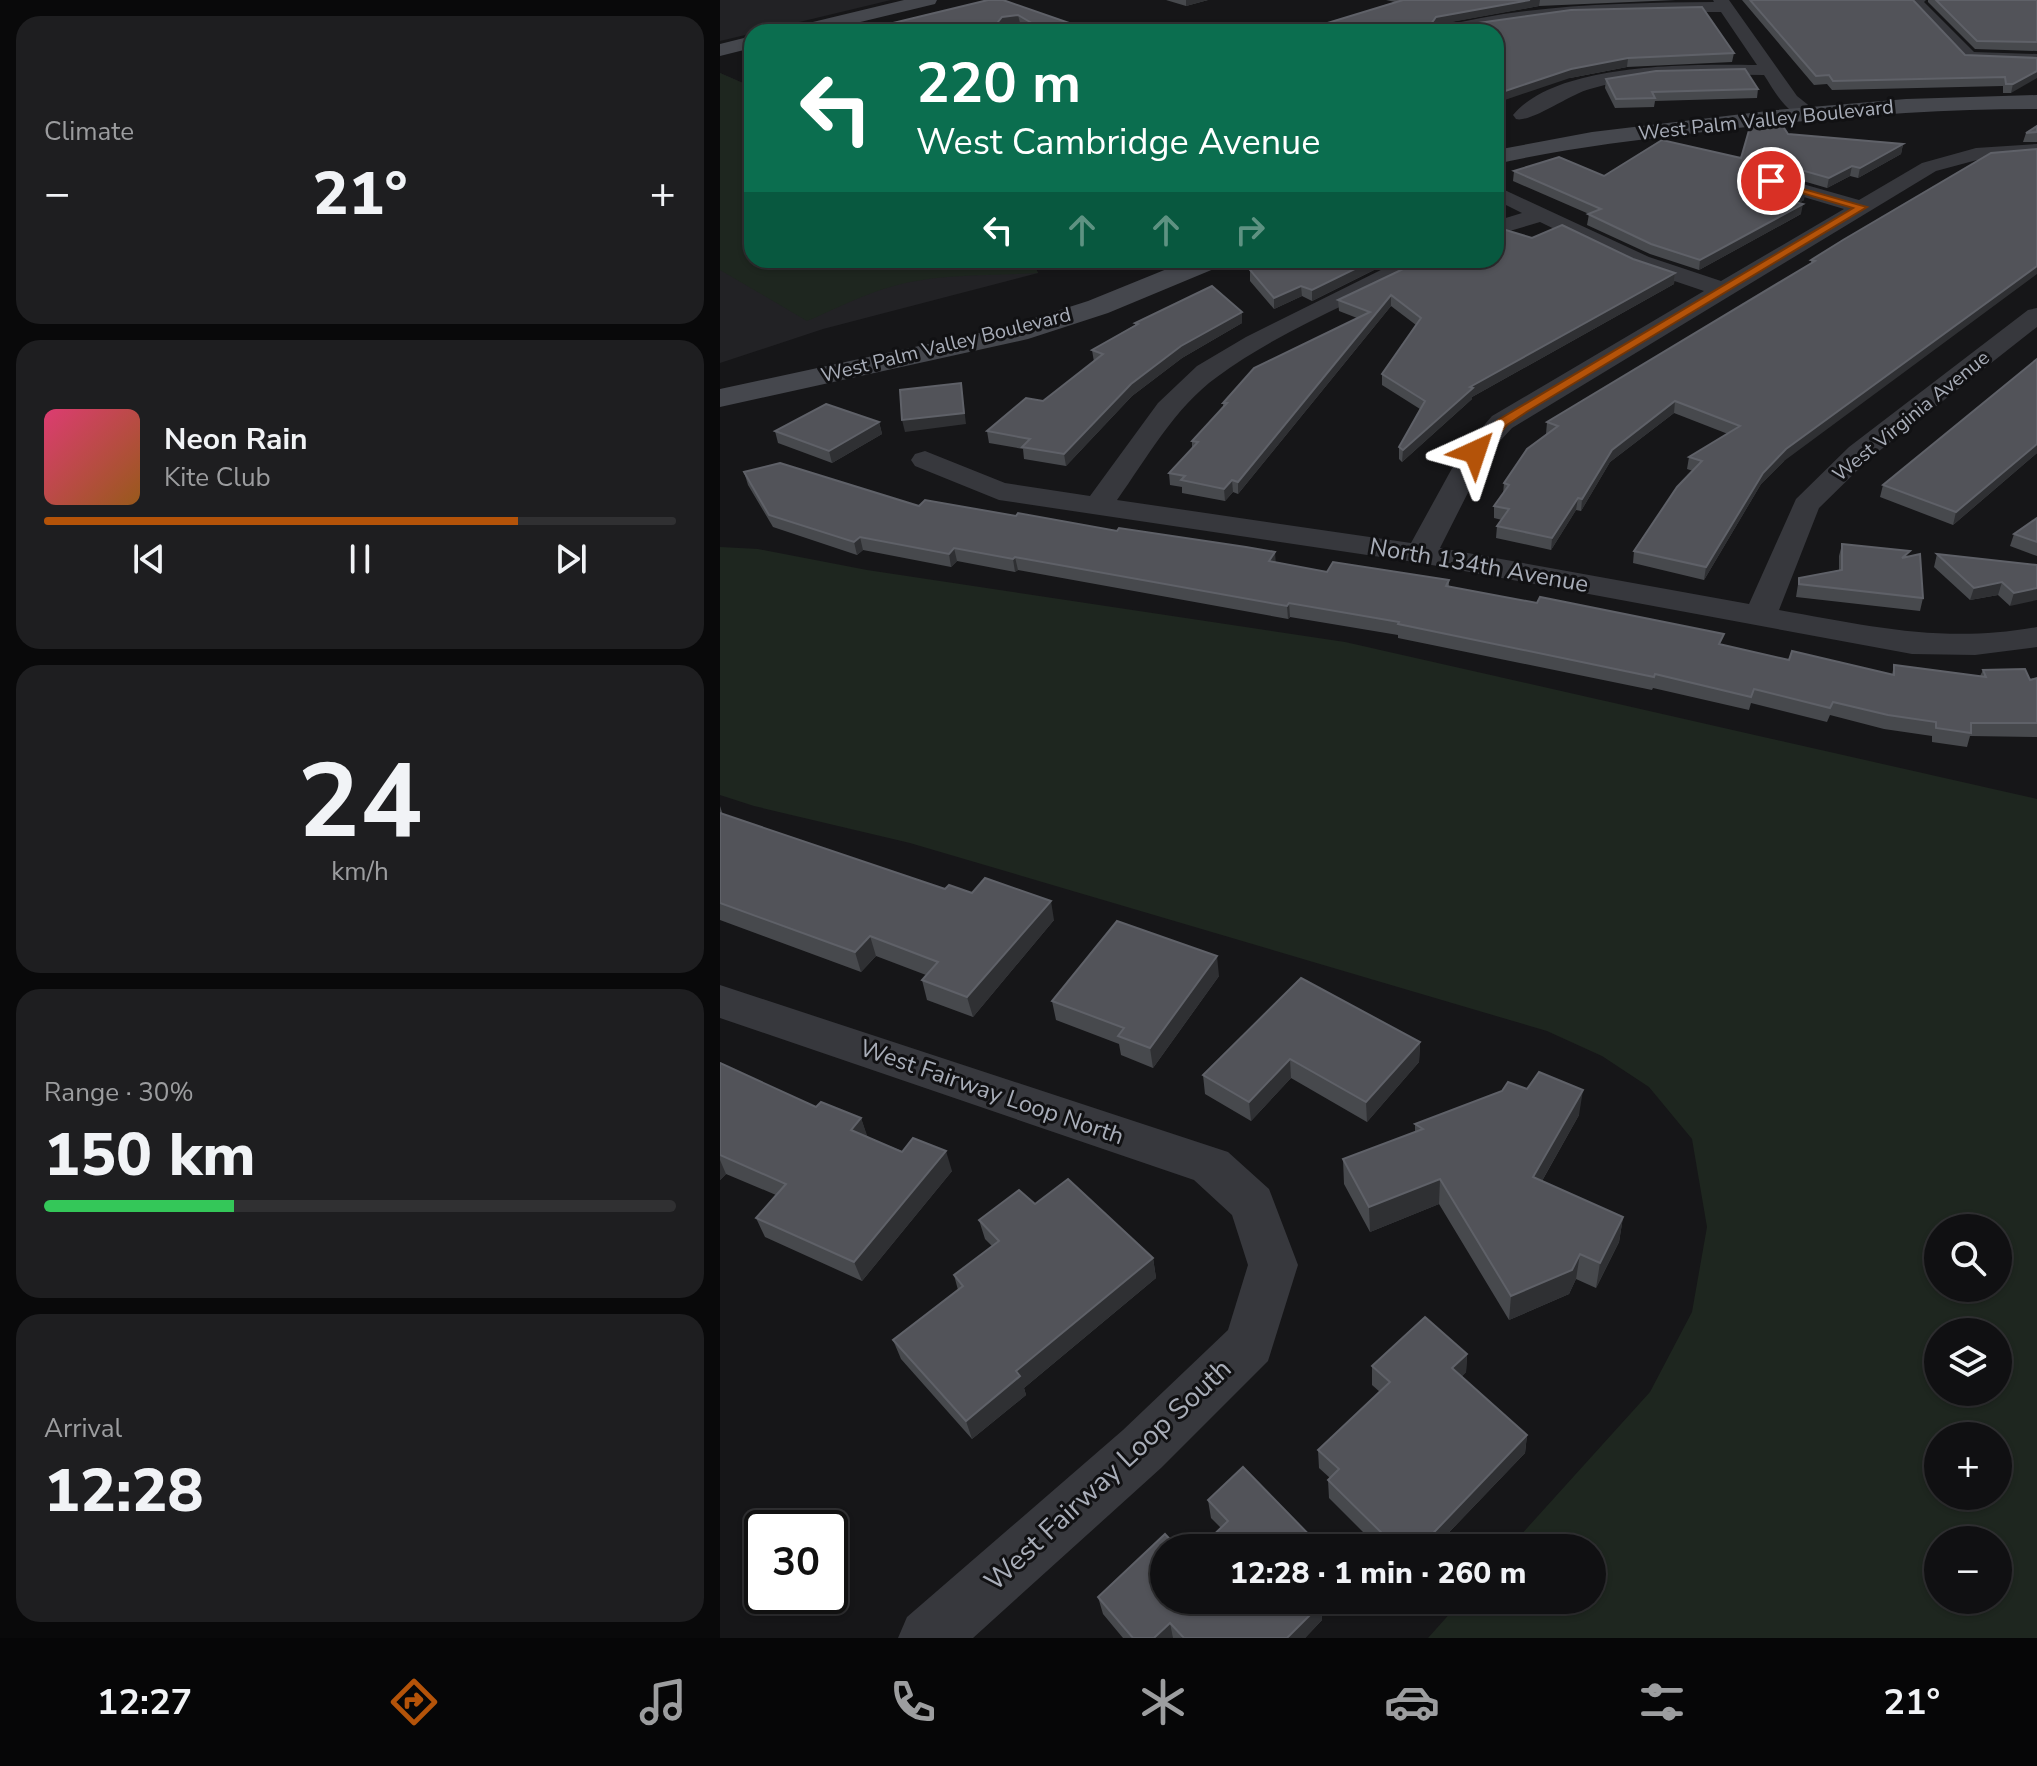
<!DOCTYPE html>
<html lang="en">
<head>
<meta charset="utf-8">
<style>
	body { margin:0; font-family:"Nunito Sans",sans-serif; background:#1e1e20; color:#f1f3f6; height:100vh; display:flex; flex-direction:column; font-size:30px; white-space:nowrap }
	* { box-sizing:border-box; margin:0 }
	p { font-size:26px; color:#9c9d9f }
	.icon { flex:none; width:44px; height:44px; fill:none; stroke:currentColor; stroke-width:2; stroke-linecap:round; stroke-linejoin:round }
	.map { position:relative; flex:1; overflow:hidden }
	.details { display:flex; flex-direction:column; gap:16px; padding:16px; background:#09090a; width:720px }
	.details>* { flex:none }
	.banner { position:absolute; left:24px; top:24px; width:760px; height:244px; border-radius:24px; box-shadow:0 2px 6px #0004,0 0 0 2px #303032; background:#0b6e4f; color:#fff; overflow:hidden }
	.buttons { position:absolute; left:1204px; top:1214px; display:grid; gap:16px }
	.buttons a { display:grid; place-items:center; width:88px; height:88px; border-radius:50%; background:#101012; box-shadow:0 2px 6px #0004,0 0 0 2px #303032; font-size:40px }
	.speed { position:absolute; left:24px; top:1510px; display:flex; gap:16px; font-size:40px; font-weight:700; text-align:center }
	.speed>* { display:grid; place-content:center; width:104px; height:104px; border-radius:50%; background:#101012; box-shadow:0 2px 6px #0004,0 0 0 2px #303032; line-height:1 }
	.speed .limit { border:4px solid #111; border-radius:12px; background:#fff; color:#111 }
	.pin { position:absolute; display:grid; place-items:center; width:68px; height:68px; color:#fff; margin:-34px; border:4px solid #fff; border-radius:50%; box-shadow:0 2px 8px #0007 }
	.me { position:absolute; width:88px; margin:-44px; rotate:42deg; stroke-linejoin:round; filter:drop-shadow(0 0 6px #0008) }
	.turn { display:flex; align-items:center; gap:28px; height:168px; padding:0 40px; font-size:36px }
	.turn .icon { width:104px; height:104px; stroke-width:2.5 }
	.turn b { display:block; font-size:56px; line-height:68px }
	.lanes { display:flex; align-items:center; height:76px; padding:0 40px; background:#0003; justify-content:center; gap:40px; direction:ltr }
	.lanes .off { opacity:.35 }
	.big { font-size:60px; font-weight:800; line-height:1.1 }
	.details .widget { flex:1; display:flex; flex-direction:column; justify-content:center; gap:12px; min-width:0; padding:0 28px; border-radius:24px; background:#1e1e20 }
	.details .dial { align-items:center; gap:0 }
	.dial b { font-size:104px; line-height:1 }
	.song { display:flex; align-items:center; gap:24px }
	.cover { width:96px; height:96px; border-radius:12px; background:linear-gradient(135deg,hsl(340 70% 55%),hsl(30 70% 35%)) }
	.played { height:8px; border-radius:4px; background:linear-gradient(90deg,#b45309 75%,#303032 75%) }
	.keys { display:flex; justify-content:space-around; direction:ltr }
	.heat { display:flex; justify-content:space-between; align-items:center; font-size:44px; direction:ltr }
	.charge { height:12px; border-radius:6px; background:linear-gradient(90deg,#34c759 30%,#303032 0) }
	.trip { position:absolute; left:430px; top:1534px; width:456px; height:80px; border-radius:40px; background:#101012; box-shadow:0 2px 6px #0004,0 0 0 2px #303032; font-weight:800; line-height:80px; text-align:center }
	.dock { display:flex; height:128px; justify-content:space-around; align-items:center; background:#060607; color:#9c9d9f }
	.dock .icon { width:56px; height:56px }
	.dock .current { color:#b45309 }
	.dock b { font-size:36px; color:#f1f3f6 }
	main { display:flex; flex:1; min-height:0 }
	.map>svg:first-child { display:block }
	.built { fill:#222225 }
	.green { fill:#1e261f; fill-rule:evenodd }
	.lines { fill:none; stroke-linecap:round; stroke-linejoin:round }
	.street { fill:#37383d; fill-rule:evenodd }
	.secondary { fill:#45474d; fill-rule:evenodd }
	.wall { fill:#47494d; fill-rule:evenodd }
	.shaded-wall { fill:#2f3033 }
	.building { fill:#525359; stroke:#5f6168; stroke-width:2; fill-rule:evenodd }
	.route { fill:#b45309; stroke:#753606; stroke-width:2 }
	.labels { text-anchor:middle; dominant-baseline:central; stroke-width:6; stroke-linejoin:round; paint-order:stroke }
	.far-street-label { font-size:20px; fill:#a8adb8; stroke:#111113 }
	.street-label { font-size:24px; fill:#a8adb8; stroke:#111113 }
	.near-street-label { font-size:28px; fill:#a8adb8; stroke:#111113 }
</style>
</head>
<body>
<main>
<section class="details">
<div class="widget"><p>Climate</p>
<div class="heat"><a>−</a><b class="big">21°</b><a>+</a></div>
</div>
<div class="widget">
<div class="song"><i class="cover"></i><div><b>Neon Rain</b><p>Kite Club</p></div></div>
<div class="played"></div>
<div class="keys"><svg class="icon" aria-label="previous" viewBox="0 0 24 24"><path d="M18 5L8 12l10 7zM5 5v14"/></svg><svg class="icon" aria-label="pause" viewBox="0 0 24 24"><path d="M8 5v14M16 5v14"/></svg><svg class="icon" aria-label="next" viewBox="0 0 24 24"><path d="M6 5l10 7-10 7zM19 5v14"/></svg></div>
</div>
<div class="widget dial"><b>24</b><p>km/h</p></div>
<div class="widget"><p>Range · 30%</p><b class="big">150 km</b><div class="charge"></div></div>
<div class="widget"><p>Arrival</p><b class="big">12:28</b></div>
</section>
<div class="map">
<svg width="1317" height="1638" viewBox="0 0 1317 1638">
	<rect width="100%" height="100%" fill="#161618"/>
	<g class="built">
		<path d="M0 0H171L0 41Z"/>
		<path d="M0 73 32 87V260H312L318 273 103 329 0 363Z"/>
	</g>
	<g class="green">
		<path d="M0 73 32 87V260H312L318 273C271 276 220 273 174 286 143 294 116 309 87 321L0 270Z"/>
		<path d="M0 547 38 549 147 570 625 642 1317 799V1638H708L742 1600H872V1548H789L930 1392 972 1312 987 1227 972 1139 929 1087 882 1056 827 1031 190 843 34 806 0 795ZM1218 1228H1278V1288H1218ZM1218 1332H1278V1392H1218ZM1218 1436H1278V1496H1218ZM1218 1540H1278V1600H1218Z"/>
	</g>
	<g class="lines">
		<g class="street">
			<path d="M993 0H1009L1077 96 1097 112 1094 116C1070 122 1055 92 1044 75 986 75 926 72 870 89 850 94 811 123 796 119L793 115C837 62 973 64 1037 65L1001 12C944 12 886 12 829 17 790 20 753 32 714 32L716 28C808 4 900 3 994 2Z"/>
			<path d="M1187 0H1206L1204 2 1254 52 1317 54V64L1243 61Z"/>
			<path d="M1317 144V156L1257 160 1216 171 792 428 767 455 720 548 1029 604 1076 499 1129 447 1308 310 1317 308V327L1149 459 1099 508 1059 610C1149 626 1225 644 1317 627V647L1255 655 1192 654 701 563 279 500 195 466 191 460 195 454 205 451 285 483 370 496 438 403 477 366 526 337 681 260H711L707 265C640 299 557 332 497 377 455 407 427 458 397 500L691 543 741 452 772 416 984 291 913 267 820 222 776 235V221L802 213 776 200V186L929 257 1001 281 1124 209 1044 185 1041 181 1044 177 1051 175 1139 200 1202 163 1256 148Z"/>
			<path d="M0 985 508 1152 549 1189 578 1265 548 1361 441 1468 253 1638H178L187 1617 403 1430 508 1330 528 1265 512 1215 474 1180 0 1018Z"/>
		</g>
		<g class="secondary">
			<path d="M184 0H217L215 4 99 32H65L68 28Z"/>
			<path d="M32 36V48L0 56V44Z"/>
			<path d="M1317 95V109C1202 109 1089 119 975 133 909 141 842 149 776 164V150L872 132 1056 110 1186 99Z"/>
			<path d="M469 260H505L501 266 388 313 308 339 0 407V389L287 327 368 301Z"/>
		</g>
	</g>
	<g class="wall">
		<path d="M268 0 375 32H136ZM300 23 304 26H282L284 25Z"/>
		<path d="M446 0H488L466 6Z"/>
		<path d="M666 0H956L819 6 719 24 1014 53 1012 62 907 67 850 78 578 32 675 2Z"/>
		<path d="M1022 0H1193L1245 55 1317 58 1291 93H1283V86L1112 90 1107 84 1094 85Z"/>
		<path d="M1208 0H1317V51L1255 49 1208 2Z"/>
		<path d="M886 79 1038 89 1037 98 935 101 934 107 895 108 885 88Z"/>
		<path d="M1317 126V142H1303L1306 133Z"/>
		<path d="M1068 134 1183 144 1181 154 1138 178 1130 176 1107 188 1052 172 1043 174 1045 178 1084 200 1079 203 1081 214 979 270 930 254 867 225 869 214 793 181 794 171 884 176 1021 158Z"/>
		<path d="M812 238 913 259 955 273 954 284 752 397V399L682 462 679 459V447L700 409 662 385V374L696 325 671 306 518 494 513 492 505 501 462 493V487L450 485 449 473 472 448V441L503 408V403L637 318 619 311 618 300Z"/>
		<path d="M1123 240 1064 461 1041 484 984 580 913 563 914 551 973 471 967 469 969 457 1008 434 954 413 890 462 861 511 856 510 831 550 776 538 777 526 782 520 774 518V506L783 494 784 483 826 434 827 422 1091 263V260Z"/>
		<path d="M674 260 592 301 582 296 554 309 530 281V270Z"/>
		<path d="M522 312V323L462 358 412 396 346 466 304 459 303 449 269 443 267 431 323 401 374 362 372 350 415 325V323Z"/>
		<path d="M1317 359V453L1233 525 1160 497 1163 485Z"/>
		<path d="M159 422 162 434 112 463 58 443 55 431Z"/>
		<path d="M24 472 199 506 556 562 607 572 729 580V587L1069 660 1172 675 1174 665 1260 676 1263 670 1310 680 1317 678V737L1250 736 1247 747 1212 742V736L1164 729 1110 715 1107 722 1031 703 1029 710 933 688 932 690 678 638V635L570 617 568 619 298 570 295 572 237 561 231 567 143 550 137 555 53 527 28 485Z"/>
		<path d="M1317 518V556L1290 546 1294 534Z"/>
		<path d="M1122 544 1189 556 1203 598 1200 611 1076 597 1079 578 1119 570V556Z"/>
		<path d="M1217 554 1317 565 1290 606 1278 595 1250 600 1214 567Z"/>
		<path d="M0 806 3 815 225 889 334 920 253 1017 207 1000 202 980 206 975 156 956 141 972 0 920Z"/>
		<path d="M499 976 433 1068 401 1055 399 1044 336 1020 332 1001Z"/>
		<path d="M581 978 700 1042 699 1062 647 1122 571 1078 531 1121 485 1094 483 1075Z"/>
		<path d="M0 1063 96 1107 141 1118 147 1137 232 1171 142 1281 45 1237 36 1218 56 1195 6 1174 0 1180Z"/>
		<path d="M859 1115 822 1181 903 1217 899 1242 876 1288 856 1279 849 1294 789 1320 719 1204 650 1232 624 1184 623 1159 695 1132V1124Z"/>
		<path d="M315 1204 433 1258 436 1278 304 1388 306 1395 252 1439 181 1359 173 1340 238 1290 234 1275 272 1246 265 1239 259 1220Z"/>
		<path d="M747 1354 746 1372 741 1377 807 1435 805 1453 714 1548H659L609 1498 608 1480 610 1478 599 1468 598 1450 660 1392 652 1385V1366Z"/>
		<path d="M488 1500 602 1548 501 1528 491 1518Z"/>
		<path d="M378 1597 444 1600 601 1604 602 1620 585 1638H403L383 1614Z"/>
	</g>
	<g class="shaded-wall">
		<path d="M466 0H488L466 6Z"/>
		<path d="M810 0H820L819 6 715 25 711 24 716 17Z"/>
		<path d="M298 15 300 23 284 25 279 31 278 22 282 17Z"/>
		<path d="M908 58 907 67 850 78 776 103V94L851 69Z"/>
		<path d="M1317 71V78L1291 93 1293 84Z"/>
		<path d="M1183 144 1181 154 1138 178 1140 168Z"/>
		<path d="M1053 162 1052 172 1043 174 1038 181 1040 171 1045 164Z"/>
		<path d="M1132 166 1130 176 1107 188 1109 178Z"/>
		<path d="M1086 190 1084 200 1066 210 1067 200Z"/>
		<path d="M1083 204 1081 214 979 270 980 260Z"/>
		<path d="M653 260H674L592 301V290Z"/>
		<path d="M1317 266V274L1064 461 1041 484 984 580 986 567 1043 473 1066 449Z"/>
		<path d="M955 273 954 284 752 397V399L682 462 683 450 750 387Z"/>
		<path d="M581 286 582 296 554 309V298Z"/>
		<path d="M671 295V306L518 494V482Z"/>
		<path d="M522 312V323L462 358 412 396 346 466 344 454 411 384 461 346Z"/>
		<path d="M241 383 246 424 185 432 182 420Z"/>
		<path d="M955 401 954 413 890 462 861 511 862 499 892 450Z"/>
		<path d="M159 422 162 434 112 463 109 451Z"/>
		<path d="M1317 444V453L1233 525 1236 512Z"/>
		<path d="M512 480 513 492 505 501 504 489Z"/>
		<path d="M858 498 856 510 831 550 832 538Z"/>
		<path d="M140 537 143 550 137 555 134 542Z"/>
		<path d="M234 548 237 561 231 567 229 554Z"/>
		<path d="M555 552 556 565 549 561Z"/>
		<path d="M295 557 298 570 295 572 293 559Z"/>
		<path d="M1282 582 1278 595 1250 600 1254 588Z"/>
		<path d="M1317 588V600L1290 606 1294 593Z"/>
		<path d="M569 603 570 617 568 619 567 606Z"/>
		<path d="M331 901 334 920 253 1017 247 997Z"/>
		<path d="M150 936 156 956 141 972 135 952Z"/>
		<path d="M497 956 499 976 433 1068 430 1048Z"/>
		<path d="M700 1042 699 1062 647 1122 646 1102Z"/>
		<path d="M570 1059 571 1078 531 1121 529 1102Z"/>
		<path d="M863 1090 859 1115 810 1202 813 1177Z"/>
		<path d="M141 1118 148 1138 131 1130Z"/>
		<path d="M226 1151 232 1171 142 1281 134 1262Z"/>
		<path d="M0 1160 6 1174 0 1180Z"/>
		<path d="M720 1179 719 1204 650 1232 649 1207Z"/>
		<path d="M903 1217 899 1242 876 1288 880 1263Z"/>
		<path d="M860 1254 856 1279 849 1294 789 1320 791 1296Z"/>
		<path d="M433 1258 436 1278 304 1388 306 1395 252 1439 246 1421 296 1371Z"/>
		<path d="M747 1354 746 1372 731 1387 732 1368Z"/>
		<path d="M807 1435 805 1453 714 1548H699Z"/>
		<path d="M601 1604 602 1620 585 1638H567Z"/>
		<path d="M450 1623 453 1638H434Z"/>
	</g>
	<g class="building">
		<path d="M268 0H283L375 32H136ZM298 15 310 22 307 26 281 27 278 22 282 17Z"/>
		<path d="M683 0H810L716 17 711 24 744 25 851 10 982 7 1014 53 908 58 851 69 776 94V32H578Z"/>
		<path d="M1030 0H1193L1245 55 1317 58V71L1293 84H1286L1285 77 1113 81 1109 75 1096 76Z"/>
		<path d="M1216 0H1317V42L1257 41Z"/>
		<path d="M1025 69 1038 89 932 92 935 98 896 99 886 79 936 71Z"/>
		<path d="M1057 117 1068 134 1183 144 1140 168 1132 166 1109 178 1053 162 1045 164 1040 171 1045 178 1086 190 1067 200 1083 204 980 260 931 244 868 214 881 209 794 171 839 157 884 176 942 140 1021 158 1032 120Z"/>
		<path d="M1317 126V132L1306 133Z"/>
		<path d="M1317 149V266L1066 449 1043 473 986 567 914 551 957 487 982 461 969 457 1020 426 955 401 892 450 862 499 858 498 832 538 777 526 789 509 774 506 789 485 784 483 807 449 838 426 827 422 1095 261 1091 260 1123 240 1271 153Z"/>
		<path d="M842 225 913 259 955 273 750 387 753 388 683 450 679 447 705 401 662 374 701 318 671 295 518 482 512 480 504 489 461 480 465 476 449 473 478 442 472 441 507 403H503L534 368 650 312 618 300 702 260H776V227L812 238Z"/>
		<path d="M553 260H653L592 290 581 286 554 298 530 270Z"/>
		<path d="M492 286 522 312 461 346 411 384 344 454 302 447 310 439 267 431 306 398 323 401 383 354 372 350 418 324 415 323Z"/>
		<path d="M1317 359V444L1236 512 1163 485Z"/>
		<path d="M241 383 244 413 182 420 180 390Z"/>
		<path d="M106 404 159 422 109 451 55 431Z"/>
		<path d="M60 463 199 506 205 500 296 516 298 513 397 531 399 528 526 547 555 552 549 561 607 572 613 562 729 580 726 586 817 603 820 597 1004 634 999 644 1069 660 1072 651 1174 675V665L1266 677 1263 670 1305 669 1310 680 1317 678V723H1251V733L1216 728V722L1168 715 1113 702 1110 708 1034 689 1031 697 935 674 934 677 678 624 679 622 569 603 567 606 295 557 293 559 234 548 229 554 140 537 134 542 49 515 24 472Z"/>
		<path d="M1317 518V542L1294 534Z"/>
		<path d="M1122 544 1190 551 1182 558 1200 554 1203 598 1079 584V578L1122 570Z"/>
		<path d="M1217 554 1317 565V588L1294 593 1282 582 1254 588Z"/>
		<path d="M0 813 225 889 229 885 252 893 265 878 331 901 247 997 202 980 218 962 150 936 135 952 0 903Z"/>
		<path d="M397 921 497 956 430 1048 398 1036 404 1028 332 1001Z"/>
		<path d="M581 978 700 1042 646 1102 570 1059 529 1102 483 1075Z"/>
		<path d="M0 1063 96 1107 101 1102 141 1118 131 1130 182 1152 193 1138 226 1151 134 1262 36 1218 66 1184 0 1155Z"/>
		<path d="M819 1072 863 1090 813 1177 903 1217 880 1263 860 1254 852 1270 791 1296 720 1179 649 1207 623 1159 703 1129 695 1124 782 1091 788 1082 807 1089Z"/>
		<path d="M348 1179 433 1258 296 1371 300 1376 246 1421 173 1340 243 1286 234 1275 279 1241 259 1220 299 1190 315 1204Z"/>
		<path d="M705 1317 747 1354 732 1368 807 1435 699 1548H677L608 1480 619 1469 598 1450 670 1382 652 1366Z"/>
		<path d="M523 1467 602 1548H480L508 1521 488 1500Z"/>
		<path d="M445 1534 458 1548H444V1600H597L601 1604 567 1638H464L450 1623 434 1638H413L378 1597Z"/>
	</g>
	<path class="route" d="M1048 179 1147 207 808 411 787 425 760 455H750V449L778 420 1133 208 1048 183Z"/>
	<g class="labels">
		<g class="far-street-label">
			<text transform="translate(1046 120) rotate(-6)">West Palm Valley Boulevard</text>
			<text transform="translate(226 345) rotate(-14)">West Palm Valley Boulevard</text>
			<text transform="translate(1191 416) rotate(-39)">West Virginia Avenue</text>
		</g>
		<g class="street-label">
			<text transform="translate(759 565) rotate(10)">North 134th Avenue</text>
			<text transform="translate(272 1092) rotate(19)">West Fairway Loop North</text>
		</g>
		<g class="near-street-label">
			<text transform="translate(388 1475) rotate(-43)">West Fairway Loop South</text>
		</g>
	</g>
</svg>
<div class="buttons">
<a><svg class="icon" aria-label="search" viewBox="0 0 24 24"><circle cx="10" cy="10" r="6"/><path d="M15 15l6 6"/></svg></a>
<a><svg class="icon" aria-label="layers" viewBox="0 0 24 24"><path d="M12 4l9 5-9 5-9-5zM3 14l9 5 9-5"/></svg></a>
<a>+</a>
<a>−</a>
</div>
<div class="speed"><div class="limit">30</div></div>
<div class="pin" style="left:1051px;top:181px;background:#d93025"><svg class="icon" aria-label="arrive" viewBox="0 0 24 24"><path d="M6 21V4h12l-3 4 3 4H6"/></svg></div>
<svg class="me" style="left:755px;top:452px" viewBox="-20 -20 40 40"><path d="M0-17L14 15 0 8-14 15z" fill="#b45309" stroke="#fff" stroke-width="4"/></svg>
<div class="trip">12:28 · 1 min · 260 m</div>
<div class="banner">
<div class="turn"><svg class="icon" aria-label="left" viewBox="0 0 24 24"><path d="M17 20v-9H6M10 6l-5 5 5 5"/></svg><div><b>220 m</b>West Cambridge Avenue</div></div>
<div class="lanes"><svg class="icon" aria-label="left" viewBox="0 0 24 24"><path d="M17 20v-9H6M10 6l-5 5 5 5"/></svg><svg class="icon off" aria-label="ahead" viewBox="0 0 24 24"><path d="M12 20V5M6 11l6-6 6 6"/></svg><svg class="icon off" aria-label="ahead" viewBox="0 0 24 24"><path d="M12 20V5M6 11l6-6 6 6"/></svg><svg class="icon off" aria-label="right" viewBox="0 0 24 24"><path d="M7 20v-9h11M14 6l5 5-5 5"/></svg></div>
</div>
</div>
</main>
<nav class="dock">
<b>12:27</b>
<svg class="icon current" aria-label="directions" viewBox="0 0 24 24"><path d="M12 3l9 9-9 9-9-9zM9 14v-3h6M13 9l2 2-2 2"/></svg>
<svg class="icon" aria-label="music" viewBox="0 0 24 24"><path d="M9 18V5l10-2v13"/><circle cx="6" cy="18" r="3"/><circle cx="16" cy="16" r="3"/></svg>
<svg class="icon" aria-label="phone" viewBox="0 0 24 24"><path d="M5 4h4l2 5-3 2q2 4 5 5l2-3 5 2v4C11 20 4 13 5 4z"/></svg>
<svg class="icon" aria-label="climate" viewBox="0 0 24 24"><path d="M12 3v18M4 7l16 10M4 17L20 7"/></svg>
<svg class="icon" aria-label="car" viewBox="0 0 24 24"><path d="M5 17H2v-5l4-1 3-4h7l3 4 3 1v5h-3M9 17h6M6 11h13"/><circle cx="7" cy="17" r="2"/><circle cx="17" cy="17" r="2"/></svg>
<svg class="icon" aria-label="filters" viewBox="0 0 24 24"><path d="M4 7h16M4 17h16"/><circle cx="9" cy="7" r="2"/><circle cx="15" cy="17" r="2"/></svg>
<b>21°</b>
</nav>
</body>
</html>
